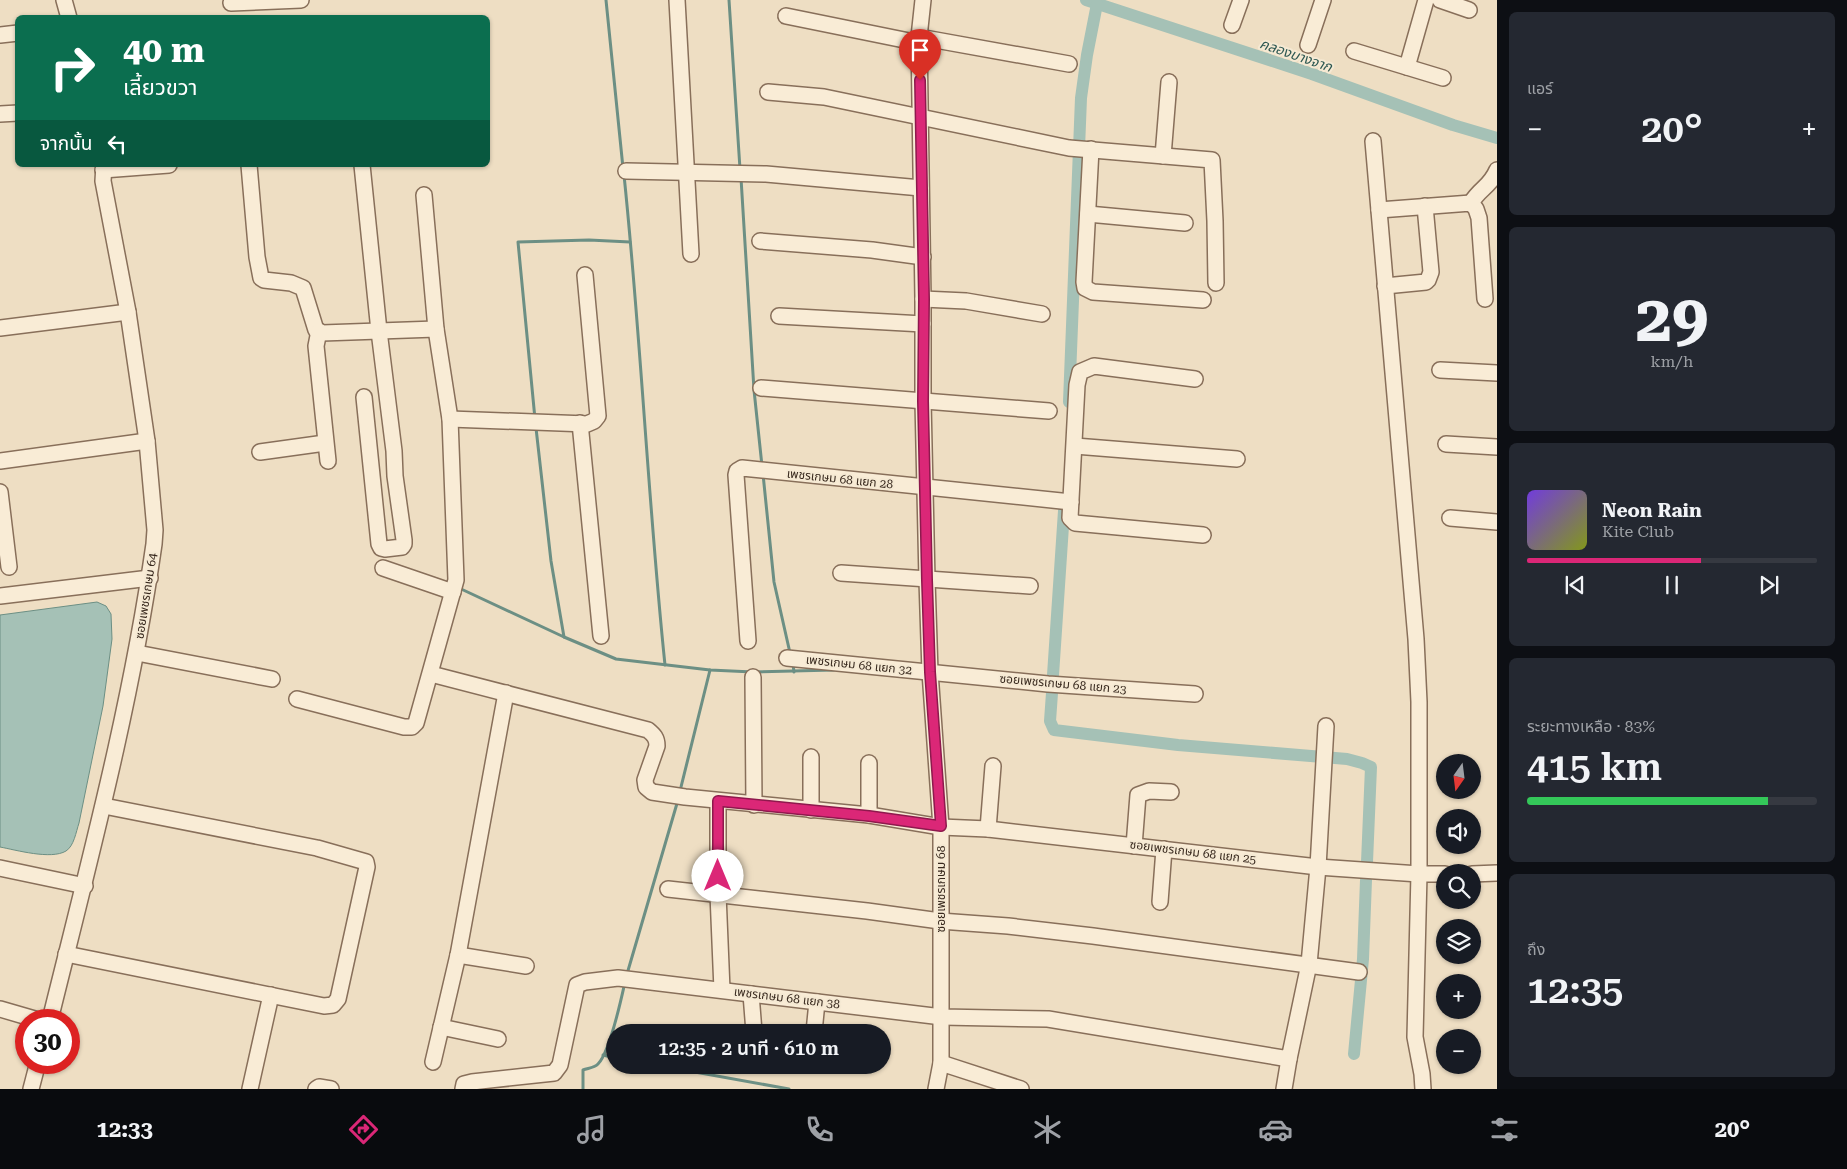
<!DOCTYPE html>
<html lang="th">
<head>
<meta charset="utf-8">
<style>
	body { margin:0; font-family:"Roboto Serif","Noto Sans Thai",serif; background:#242831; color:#f1f3f6; height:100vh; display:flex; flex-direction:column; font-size:19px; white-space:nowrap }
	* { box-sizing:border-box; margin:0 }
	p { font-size:16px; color:#9ea1a6 }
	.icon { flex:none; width:28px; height:28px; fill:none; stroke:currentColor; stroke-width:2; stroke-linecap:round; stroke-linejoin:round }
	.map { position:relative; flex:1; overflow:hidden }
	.details { display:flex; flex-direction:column; gap:12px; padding:12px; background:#0d0f14; width:350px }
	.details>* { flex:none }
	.banner { position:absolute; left:15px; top:15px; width:475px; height:152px; border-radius:8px; box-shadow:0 1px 4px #0004; background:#0b6e4f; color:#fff; overflow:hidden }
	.needle { width:32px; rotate:194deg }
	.tools { position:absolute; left:1436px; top:754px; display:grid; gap:10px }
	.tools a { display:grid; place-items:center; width:45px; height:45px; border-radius:50%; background:#171b24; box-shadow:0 1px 4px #0004; font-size:25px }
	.speed { position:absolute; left:15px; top:1009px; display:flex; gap:10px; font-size:25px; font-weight:700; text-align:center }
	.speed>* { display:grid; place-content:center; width:65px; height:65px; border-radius:50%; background:#171b24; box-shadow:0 1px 4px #0004; line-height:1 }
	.speed .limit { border:8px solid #d22; background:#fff; color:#111 }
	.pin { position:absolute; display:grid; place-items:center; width:42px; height:42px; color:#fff; margin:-51px -21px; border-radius:50% 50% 50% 0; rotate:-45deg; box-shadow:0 0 5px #0007 }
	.pin .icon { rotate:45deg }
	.me { position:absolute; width:55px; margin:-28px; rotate:0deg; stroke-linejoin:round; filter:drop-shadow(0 0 4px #0008) }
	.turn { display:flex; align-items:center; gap:18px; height:105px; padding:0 25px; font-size:22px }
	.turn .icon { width:65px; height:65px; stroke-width:2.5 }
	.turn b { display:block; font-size:35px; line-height:42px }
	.then { display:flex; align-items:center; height:48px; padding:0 25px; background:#0003; gap:10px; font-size:19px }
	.big { font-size:38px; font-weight:600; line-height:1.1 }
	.details .widget { flex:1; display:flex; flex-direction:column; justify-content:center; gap:8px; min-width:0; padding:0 18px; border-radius:8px; background:#242831 }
	.details .dial { align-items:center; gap:0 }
	.dial b { font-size:65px; line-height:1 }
	.song { display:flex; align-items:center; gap:15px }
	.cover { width:60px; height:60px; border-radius:8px; background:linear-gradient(135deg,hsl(260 70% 55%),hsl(70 70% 35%)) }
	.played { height:5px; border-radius:2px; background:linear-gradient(90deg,#db2777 60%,#363941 60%) }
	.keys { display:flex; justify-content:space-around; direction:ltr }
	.heat { display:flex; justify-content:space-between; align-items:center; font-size:28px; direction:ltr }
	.charge { height:8px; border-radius:4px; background:linear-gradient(90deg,#34c759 83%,#363941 0) }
	.trip { position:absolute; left:606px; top:1024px; width:285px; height:50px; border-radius:25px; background:#171b24; box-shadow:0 1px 4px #0004; font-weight:600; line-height:50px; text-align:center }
	.tab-bar { display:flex; height:80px; justify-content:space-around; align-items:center; background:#090b0e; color:#9ea1a6 }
	.tab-bar .icon { width:35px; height:35px }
	.tab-bar .current { color:#db2777 }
	.tab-bar b { font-size:22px; color:#f1f3f6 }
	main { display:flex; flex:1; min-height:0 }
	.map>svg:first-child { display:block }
	.water { fill:#a5c1b6; stroke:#6c8f84 }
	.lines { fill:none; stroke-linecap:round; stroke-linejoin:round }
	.stream { stroke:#6c8f84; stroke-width:3 }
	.canal { stroke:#a5c1b6; stroke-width:12 }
	.minor-casing { stroke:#886f5a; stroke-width:18 }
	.minor { stroke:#f9ecd6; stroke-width:15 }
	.route-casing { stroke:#8e194d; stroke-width:12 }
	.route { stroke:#db2777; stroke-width:9 }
	.labels { text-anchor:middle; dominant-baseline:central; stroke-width:4; stroke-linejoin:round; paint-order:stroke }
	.street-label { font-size:12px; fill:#38291e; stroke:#f5e9d3 }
	.water-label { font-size:14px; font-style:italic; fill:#2d5852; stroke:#f5e9d3 }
</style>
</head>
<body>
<main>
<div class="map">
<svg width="1497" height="1089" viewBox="0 0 1497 1089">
	<rect width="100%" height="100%" fill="#eedec3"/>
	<path class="water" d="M97 602 106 606 111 614 112 639 103 706 79 823C76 832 74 846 66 851 51 860 16 850 0 847V615Z"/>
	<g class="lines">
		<g class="stream">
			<path d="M606 0 623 168"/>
			<path d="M729 0 740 169"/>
			<path d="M624 175C641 338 648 502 665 665"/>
			<path d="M741 178 754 390 762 466"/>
			<path d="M535 419 518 242 589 240 630 242"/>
			<path d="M536 428 551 561 564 637"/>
			<path d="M763 474 774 582 790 653"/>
			<path d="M459 588 564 637 616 659 710 670 753 672 834 670"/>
			<path d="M793 664 794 672"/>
			<path d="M680 791 710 670"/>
			<path d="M627 974 678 800"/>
			<path d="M603 1055 615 1058"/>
			<path d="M656 1065 789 1089"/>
			<path d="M583 1089V1070C588 1068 594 1068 598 1064 610 1052 621 1000 625 982"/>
		</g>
		<g class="canal">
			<path d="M1086 0 1312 74 1453 125 1497 138"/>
			<path d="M1069 402 1081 98 1087 55 1097 4"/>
			<path d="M1053 675 1064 511"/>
			<path d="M1052 693 1050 721 1054 730 1178 745 1347 759 1362 763 1371 767 1367 862"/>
			<path d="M1354 1054 1363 959 1366 880"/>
		</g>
		<g class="minor-casing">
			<g id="minor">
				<path d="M64 0 69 18"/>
				<path d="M677 0 691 254"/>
				<path d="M923 0 919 37 923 299V401L927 580 930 672 941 827V1063L936 1089"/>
				<path d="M1440 0 1469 10"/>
				<path d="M231 3 301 0"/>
				<path d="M786 16 919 43"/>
				<path d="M1232 25 1241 0"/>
				<path d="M0 35 18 33"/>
				<path d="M919 37 1069 64"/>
				<path d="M1308 45 1323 0"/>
				<path d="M1354 51 1443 78"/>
				<path d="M1407 67 1426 0"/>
				<path d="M768 92 824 97 1069 148 1212 160 1215 221 1216 283"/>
				<path d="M0 114 18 113"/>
				<path d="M1373 141 1416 639 1419 702V874L1415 1037 1422 1074 1423 1089"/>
				<path d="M1091 149 1084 282 1085 288 1093 292 1203 300"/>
				<path d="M1163 156 1169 82"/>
				<path d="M249 165 257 257 261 278 264 280 291 283 303 288 316 330 322 333 436 329"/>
				<path d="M362 165 379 331 394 451 395 476 404 540V544L402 547 385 549 381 548 379 544 364 397"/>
				<path d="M103 170 169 165"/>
				<path d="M626 171 766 174 921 188"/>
				<path d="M1471 203C1480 188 1490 187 1497 170"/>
				<path d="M1379 210 1471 203 1476 209 1479 218 1485 299"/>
				<path d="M1088 214 1185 223"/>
				<path d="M760 241 872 250 923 257"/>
				<path d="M1385 286 1426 282 1428 280 1431 272 1425 206"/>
				<path d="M923 299 966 301 1042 314"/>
				<path d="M779 316 923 324"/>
				<path d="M0 328 128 312"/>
				<path d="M319 331 316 346 328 461"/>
				<path d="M1440 370 1497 373"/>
				<path d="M1195 379 1094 366 1080 372 1077 385 1070 518 1075 523 1203 535"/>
				<path d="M761 388 1049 411"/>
				<path d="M450 419 587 424 594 421 598 416 585 275"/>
				<path d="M580 423 601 636"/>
				<path d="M1446 444 1497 447"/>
				<path d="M1075 446 1237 459"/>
				<path d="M260 452 325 443"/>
				<path d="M0 461 147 441"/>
				<path d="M0 492 9 567"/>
				<path d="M1450 518 1497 522"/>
				<path d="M383 568 453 592"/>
				<path d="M841 573 1030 586"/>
				<path d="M0 596 150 578"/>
				<path d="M748 641 736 475 737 471 742 468 1071 502"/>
				<path d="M137 653 272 679"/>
				<path d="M787 658 1048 684 1195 694"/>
				<path d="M431 674 648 730C654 735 657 738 657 746L645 780 646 787 652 792 685 797 869 815 941 827 988 829 1318 867 1419 874H1445"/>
				<path d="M753 677 754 805"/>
				<path d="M297 699 404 727H412L416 723 456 580 450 419 436 329 424 195"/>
				<path d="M811 757V810"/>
				<path d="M869 763V815"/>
				<path d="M718 801V894L722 990"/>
				<path d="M988 829 993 766"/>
				<path d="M1134 846 1138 795 1149 791 1171 792"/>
				<path d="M0 868 85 886"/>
				<path d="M1472 874 1497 873"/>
				<path d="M668 889 867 911 940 921 1008 926 1093 936 1359 972"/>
				<path d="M1160 902 1164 849"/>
				<path d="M66 954 324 1006 333 1005 338 999 367 867 366 862 317 848 104 806"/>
				<path d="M458 955 526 966"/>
				<path d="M751 994 754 1032"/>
				<path d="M0 1009 38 1020"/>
				<path d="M50 1020C89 862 131 706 154 544L155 530 147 441 128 312 103 181 104 165"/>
				<path d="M441 1027 498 1039"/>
				<path d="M814 1032 817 1002"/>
				<path d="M433 1062 458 955 506 693"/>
				<path d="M941 1063 1021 1089"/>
				<path d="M31 1089 38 1062"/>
				<path d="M250 1089 271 995"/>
				<path d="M316 1089 319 1087 331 1089"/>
				<path d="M463 1089 464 1084 472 1082 554 1073 560 1065 577 985 585 982 618 978 942 1017 1048 1019 1289 1059 1309 964 1318 867 1326 726"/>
				<path d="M1284 1089 1289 1059"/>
			</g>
		</g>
		<use href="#minor" class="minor"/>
	</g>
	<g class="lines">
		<g class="route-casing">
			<path id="route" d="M718 876V801L869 816 941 826 930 672 927 580 923 401 924 299 920 80"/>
		</g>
		<use href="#route" class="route"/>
	</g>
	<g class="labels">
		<g class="street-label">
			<text transform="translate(840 479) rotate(6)">เพชรเกษม 68 แยก 28</text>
			<text transform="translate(146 596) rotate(-81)">ซอยเพชรเกษม 64</text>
			<text transform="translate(859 665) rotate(6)">เพชรเกษม 68 แยก 32</text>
			<text transform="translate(1063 684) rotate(5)">ซอยเพชรเกษม 68 แยก 23</text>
			<text transform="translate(1193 852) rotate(7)">ซอยเพชรเกษม 68 แยก 25</text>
			<text transform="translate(941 889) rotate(-90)">ซอยเพชรเกษม 68</text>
			<text transform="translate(787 998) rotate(7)">เพชรเกษม 68 แยก 38</text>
		</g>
		<g class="water-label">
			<text transform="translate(1296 55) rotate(19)">คลองบางจาก</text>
		</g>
	</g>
</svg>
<div class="tools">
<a><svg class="needle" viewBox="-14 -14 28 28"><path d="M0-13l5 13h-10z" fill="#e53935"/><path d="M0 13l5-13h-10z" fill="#9ea1a6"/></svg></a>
<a><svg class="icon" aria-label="sound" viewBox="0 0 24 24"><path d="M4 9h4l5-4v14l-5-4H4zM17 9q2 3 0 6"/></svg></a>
<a><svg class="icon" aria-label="search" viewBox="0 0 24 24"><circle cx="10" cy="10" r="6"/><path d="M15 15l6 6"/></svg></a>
<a><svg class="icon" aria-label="layers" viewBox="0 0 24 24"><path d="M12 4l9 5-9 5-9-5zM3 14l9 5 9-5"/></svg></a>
<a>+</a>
<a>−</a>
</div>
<div class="speed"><div class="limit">30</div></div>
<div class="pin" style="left:920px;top:80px;background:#d93025"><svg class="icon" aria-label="arrive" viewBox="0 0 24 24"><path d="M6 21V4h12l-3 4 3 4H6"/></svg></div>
<svg class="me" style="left:718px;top:876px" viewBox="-20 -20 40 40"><circle r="19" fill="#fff"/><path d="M0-13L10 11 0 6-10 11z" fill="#db2777"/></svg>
<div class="trip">12:35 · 2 นาที · 610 m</div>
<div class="banner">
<div class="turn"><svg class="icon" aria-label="right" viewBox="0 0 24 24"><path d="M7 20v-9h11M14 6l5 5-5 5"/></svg><div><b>40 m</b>เลี้ยวขวา</div></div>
<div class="then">จากนั้น<svg class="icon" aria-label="left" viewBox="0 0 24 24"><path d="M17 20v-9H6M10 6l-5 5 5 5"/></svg></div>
</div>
</div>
<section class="details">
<div class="widget"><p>แอร์</p>
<div class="heat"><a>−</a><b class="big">20°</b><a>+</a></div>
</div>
<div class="widget dial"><b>29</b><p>km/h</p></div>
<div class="widget">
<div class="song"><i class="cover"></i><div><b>Neon Rain</b><p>Kite Club</p></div></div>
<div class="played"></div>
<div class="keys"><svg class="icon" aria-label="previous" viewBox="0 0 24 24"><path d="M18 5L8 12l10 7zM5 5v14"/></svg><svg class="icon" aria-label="pause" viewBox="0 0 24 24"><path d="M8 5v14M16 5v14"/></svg><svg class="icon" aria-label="next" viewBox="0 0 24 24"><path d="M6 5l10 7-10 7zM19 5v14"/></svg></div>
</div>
<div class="widget"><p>ระยะทางเหลือ · 83%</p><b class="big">415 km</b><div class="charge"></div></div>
<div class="widget"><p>ถึง</p><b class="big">12:35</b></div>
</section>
</main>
<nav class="tab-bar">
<b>12:33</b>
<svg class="icon current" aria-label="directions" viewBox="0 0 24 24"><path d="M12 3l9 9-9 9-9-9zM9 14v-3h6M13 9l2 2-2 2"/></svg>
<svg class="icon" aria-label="music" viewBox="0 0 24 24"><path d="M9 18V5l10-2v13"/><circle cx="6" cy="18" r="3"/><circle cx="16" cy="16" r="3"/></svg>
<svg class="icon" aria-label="phone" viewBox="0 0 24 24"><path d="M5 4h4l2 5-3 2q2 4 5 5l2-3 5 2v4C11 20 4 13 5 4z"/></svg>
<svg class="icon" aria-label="climate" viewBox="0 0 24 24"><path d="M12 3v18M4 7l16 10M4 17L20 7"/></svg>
<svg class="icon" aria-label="car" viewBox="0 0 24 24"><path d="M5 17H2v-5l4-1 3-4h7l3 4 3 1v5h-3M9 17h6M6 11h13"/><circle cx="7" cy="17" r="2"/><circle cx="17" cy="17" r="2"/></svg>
<svg class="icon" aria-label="filters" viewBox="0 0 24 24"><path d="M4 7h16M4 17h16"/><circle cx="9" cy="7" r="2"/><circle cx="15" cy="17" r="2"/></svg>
<b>20°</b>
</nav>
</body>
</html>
